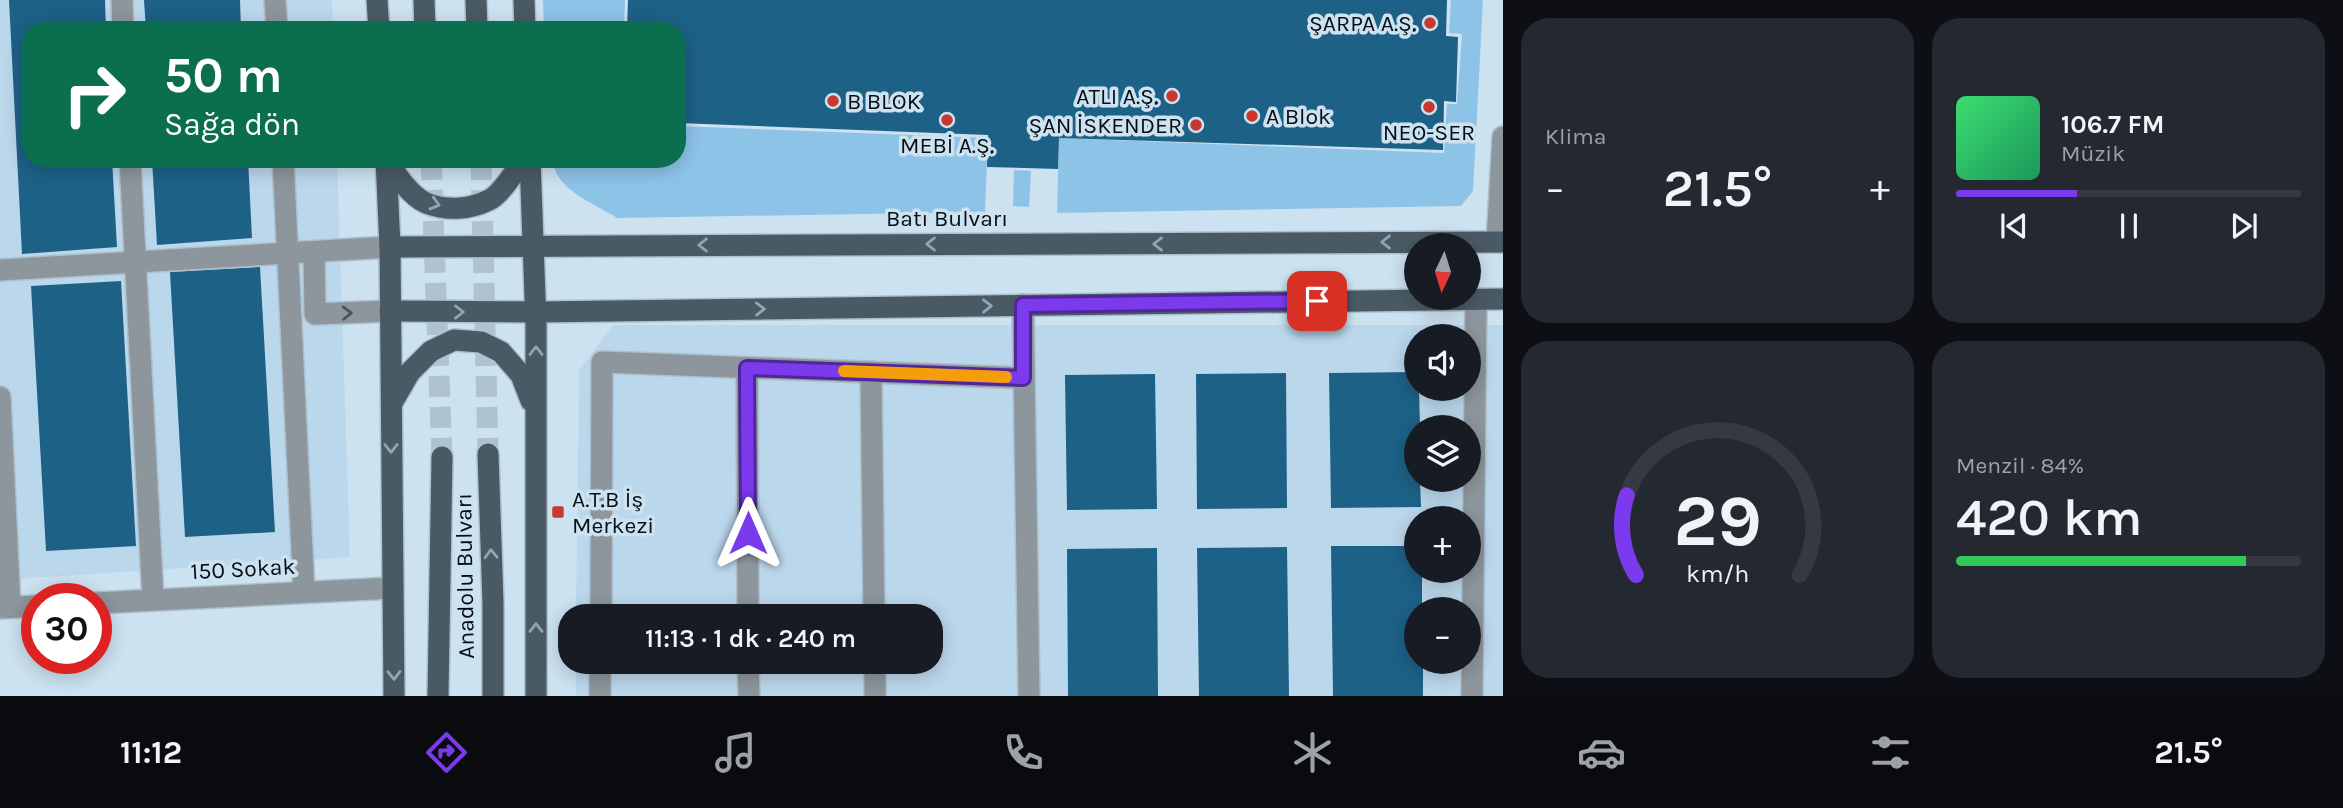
<!DOCTYPE html>
<html lang="tr">
<head>
<meta charset="utf-8">
<style>
	body { margin:0; font-family:Karla,sans-serif; background:#242831; color:#f1f3f6; height:100vh; display:flex; flex-direction:column; font-size:26px; white-space:nowrap }
	* { box-sizing:border-box; margin:0 }
	p { font-size:23px; color:#9ea1a6 }
	.icon { flex:none; width:38px; height:38px; fill:none; stroke:currentColor; stroke-width:2; stroke-linecap:round; stroke-linejoin:round }
	.map { position:relative; flex:1; overflow:hidden }
	.drawer { display:flex; flex-direction:column; gap:18px; padding:18px; background:#0d0f14; width:840px }
	.drawer>* { flex:none }
	.hud { position:absolute; left:21px; top:21px; width:665px; height:147px; border-radius:28px; box-shadow:0 4px 18px #0003; background:#0b6e4f; color:#fff; overflow:hidden }
	.needle { width:46px; rotate:184deg }
	.controls { position:absolute; left:1404px; top:233px; display:grid; gap:14px }
	.controls a { display:grid; place-items:center; width:77px; height:77px; border-radius:50%; background:#171b24; box-shadow:0 4px 18px #0003; font-size:35px }
	.speed { position:absolute; left:21px; top:583px; display:flex; gap:14px; font-size:35px; font-weight:700; text-align:center }
	.speed>* { display:grid; place-content:center; width:91px; height:91px; border-radius:50%; background:#171b24; box-shadow:0 4px 18px #0003; line-height:1 }
	.speed .limit { border:10px solid #d22; background:#fff; color:#111 }
	.pin { position:absolute; display:grid; place-items:center; width:60px; height:60px; color:#fff; margin:-30px; border-radius:14px; box-shadow:0 4px 10px #0006 }
	.me { position:absolute; width:77px; margin:-38px; rotate:0deg; stroke-linejoin:round; filter:drop-shadow(0 0 5px #0008) }
	.turn { display:flex; align-items:center; gap:24px; height:147px; padding:0 28px; font-size:32px }
	.turn .icon { width:91px; height:91px; stroke-width:2.5 }
	.turn b { display:block; font-size:49px; line-height:60px }
	.big { font-size:52px; font-weight:600; line-height:1.1 }
	.drawer .card { flex:1; display:flex; flex-direction:column; justify-content:center; gap:10px; min-width:0; padding:0 24px; border-radius:28px; background:#242831 }
	.drawer .dial { align-items:center; gap:0 }
	.dial svg { height:182px; overflow:visible; fill:none; stroke:#363941; stroke-width:7; stroke-linecap:round; text-anchor:middle }
	.dial text { fill:#f1f3f6; stroke:none }
	.song { display:flex; align-items:center; gap:21px }
	.cover { width:84px; height:84px; border-radius:10px; background:linear-gradient(135deg,hsl(140 70% 55%),hsl(150 70% 35%)) }
	.played { height:7px; border-radius:4px; background:linear-gradient(90deg,#7c3aed 35%,#363941 35%) }
	.keys { display:flex; justify-content:space-around; direction:ltr }
	.heat { display:flex; justify-content:space-between; align-items:center; font-size:38px; direction:ltr }
	.charge { height:10px; border-radius:5px; background:linear-gradient(90deg,#34c759 84%,#363941 0) }
	.drawer .tiles { flex:1; display:grid; gap:18px; grid-template-columns:repeat(2,1fr) }
	.trip { position:absolute; left:558px; top:604px; width:385px; height:70px; border-radius:28px; background:#171b24; box-shadow:0 4px 18px #0003; font-weight:600; line-height:70px; text-align:center }
	.menu { display:flex; height:112px; justify-content:space-around; align-items:center; background:#090b0e; color:#9ea1a6 }
	.menu .icon { width:49px; height:49px }
	.menu .current { color:#7c3aed }
	.menu b { font-size:32px; color:#f1f3f6 }
	main { display:flex; flex:1; min-height:0 }
	.map>svg:first-child { display:block }
	.built { fill:#bbd7ec; fill-rule:evenodd }
	.green { fill:#8ec3e8 }
	.building { fill:#1d6187 }
	.lines { fill:none; stroke-linecap:round; stroke-linejoin:round }
	.major-tunnel { stroke:#aec2d0; stroke-width:21; stroke-dasharray:21 10; stroke-linecap:butt }
	.minor-casing { stroke:#acc0cd; stroke-width:24 }
	.major-casing { stroke:#acc0cd; stroke-width:24 }
	.minor { stroke:#8d969c; stroke-width:21 }
	.major { stroke:#4a5a65; stroke-width:21 }
	.oneway { stroke:#92a5b2 }
	.oneway2 { stroke:#4a5258 }
	.route-casing { stroke:#51269a; stroke-width:18 }
	.route { stroke:#7c3aed; stroke-width:12 }
	.slow { stroke:#f59e0b; stroke-width:12 }
	.poi-dot { fill:#c7392e; stroke:#cce2f1; stroke-width:2.5 }
	.labels { text-anchor:middle; dominant-baseline:central; stroke-width:7; stroke-linejoin:round; paint-order:stroke }
	.poi-label { font-size:23px; fill:#070e13; stroke:#cce2f1; text-anchor:end }
	.street-label { font-size:23px; fill:#070e13; stroke:#cce2f1 }
</style>
</head>
<body>
<main>
<div class="map">
<svg width="1503" height="696" viewBox="0 0 1503 696">
	<rect width="100%" height="100%" fill="#cce2f1"/>
	<g class="built">
		<path d="M0 0H332L333 30H30V159H337L350 557 0 580Z"/>
		<path d="M613 325H1503V696H576V662H931V616H576L579 371ZM1416 336H1468V388H1416ZM1416 427H1468V480H1416ZM1416 518H1468V570H1416ZM1416 609H1468V662H1416Z"/>
	</g>
	<g class="green">
		<path d="M543 0H625L624 30H544Z"/>
		<path d="M1451 0H1483L1473 191 1461 206 1057 213 1059 138 1444 153 1447 104H1457L1462 34 1449 33Z"/>
		<path d="M677 126 988 138 985 212 617 218C593 202 557 192 552 159H677Z"/>
		<path d="M1014 170 1031 171 1029 207 1013 206Z"/>
	</g>
	<g class="building">
		<path d="M9 0H105L106 30H30V159H112L117 247 22 254Z"/>
		<path d="M144 0H240L241 30H146Z"/>
		<path d="M628 0H1447L1446 36 1458 37 1456 102 1444 101 1443 150 1059 138 1058 169 987 167 988 135 677 123V30H627Z"/>
		<path d="M152 159H248L252 238 157 245Z"/>
		<path d="M260 267 275 532 185 537 170 272Z"/>
		<path d="M121 281 136 546 46 551 31 286Z"/>
		<path d="M1416 372V388H1419L1420 427H1416V480H1420L1421 507 1331 508 1329 373Z"/>
		<path d="M1286 373 1287 508 1197 509 1196 374Z"/>
		<path d="M1155 374 1157 509 1067 510 1065 375Z"/>
		<path d="M1331 546H1416V570H1422V609H1416V662H1423V696H1333Z"/>
		<path d="M1287 547 1289 696H1199L1197 548Z"/>
		<path d="M1157 548 1158 696H1068L1067 549Z"/>
	</g>
	<g class="lines">
		<g class="major-tunnel">
			<path d="M431 159 442 457"/>
			<path d="M481 159 488 454"/>
		</g>
		<g class="minor-casing">
			<g id="minor">
				<path d="M122 0 123 30"/>
				<path d="M275 0 277 30"/>
				<path d="M130 159 153 600"/>
				<path d="M283 159 304 592"/>
				<path d="M1497 242 1503 137"/>
				<path d="M314 253 315 314 390 311"/>
				<path d="M0 270 390 247"/>
				<path d="M1023 305 1029 696"/>
				<path d="M747 368 748 616"/>
				<path d="M871 372 874 616"/>
				<path d="M0 397 10 607"/>
				<path d="M96 603 392 588"/>
				<path d="M0 608 37 606"/>
				<path d="M601 616 602 362 1023 378"/>
				<path d="M748 662 749 696"/>
				<path d="M875 662V696"/>
				<path d="M600 696V662"/>
				<path d="M1472 696 1476 299"/>
			</g>
		</g>
		<g class="major-casing">
			<g id="major">
				<path d="M377 0 379 30"/>
				<path d="M424 0 425 30"/>
				<path d="M476 0 477 30"/>
				<path d="M524 0 525 30"/>
				<path d="M386 159 390 247 394 696"/>
				<path d="M386 159C396 174 409 195 426 203 446 211 469 210 489 200 500 195 516 171 523 159"/>
				<path d="M530 159 536 325V696"/>
				<path d="M390 247 1503 242"/>
				<path d="M390 311 536 312 1503 299"/>
				<path d="M392 403 410 372 431 351 454 340 481 342 501 352 521 375 531 401"/>
				<path d="M488 454 493 603V696"/>
				<path d="M438 696 442 457"/>
			</g>
		</g>
		<use href="#minor" class="minor"/>
		<use href="#major" class="major"/>
	</g>
	<defs><path id="oneway-chevron" d="M-2-3.5L2.5 0L-2 3.5" fill="none" stroke-width="1.6" stroke-linecap="round" stroke-linejoin="round" transform="scale(1.75)"/></defs>
	<g class="oneway">
		<use href="#oneway-chevron" transform="translate(435 204) rotate(16)"/>
		<use href="#oneway-chevron" transform="translate(1386 242) rotate(180)"/>
		<use href="#oneway-chevron" transform="translate(931 244) rotate(180)"/>
		<use href="#oneway-chevron" transform="translate(1158 244) rotate(180)"/>
		<use href="#oneway-chevron" transform="translate(703 245) rotate(180)"/>
		<use href="#oneway-chevron" transform="translate(987 306) rotate(-1)"/>
		<use href="#oneway-chevron" transform="translate(760 309) rotate(-1)"/>
		<use href="#oneway-chevron" transform="translate(459 312)"/>
		<use href="#oneway-chevron" transform="translate(536 351) rotate(-90)"/>
		<use href="#oneway-chevron" transform="translate(391 448) rotate(90)"/>
		<use href="#oneway-chevron" transform="translate(491 554) rotate(-92)"/>
		<use href="#oneway-chevron" transform="translate(536 628) rotate(-90)"/>
		<use href="#oneway-chevron" transform="translate(394 675) rotate(89)"/>
	</g>
	<use class="oneway2" href="#oneway-chevron" transform="translate(347 313) rotate(-2)"/>
	<g class="lines">
		<g class="route-casing">
			<path id="route" d="M748 533 747 368 1023 378V305L1317 301"/>
		</g>
		<use href="#route" class="route"/>
		<path class="slow" d="M844 371 1006 377"/>
	</g>
	<g class="poi-dot">
		<circle cx="1430" cy="23" r="7"/>
		<circle cx="1172" cy="96" r="7"/>
		<circle cx="833" cy="101" r="7"/>
		<circle cx="1429" cy="107" r="7"/>
		<circle cx="1252" cy="116" r="7"/>
		<circle cx="947" cy="120" r="7"/>
		<circle cx="1196" cy="125" r="7"/>
		<rect x="551" y="505" width="14" height="14" rx="3.5"/>
	</g>
	<g class="labels">
		<g class="poi-label">
			<text x="1416" y="23">ŞARPA A.Ş.</text>
			<text x="1158" y="96">ATLI A.Ş.</text>
			<text x="847" y="101" text-anchor="start">B BLOK</text>
			<text x="1266" y="116" text-anchor="start">A Blok</text>
			<text x="1182" y="125">ŞAN İSKENDER</text>
			<text x="1429" y="132" text-anchor="middle">NEO-SER</text>
			<text x="947" y="145" text-anchor="middle">MEBİ A.Ş.</text>
			<text x="572" y="499" text-anchor="start">A.T.B İş<tspan x="572" dy="26">Merkezi</tspan></text>
		</g>
		<g class="street-label">
			<text x="947" y="218">Batı Bulvarı</text>
			<text transform="translate(243 569) rotate(-3)">150 Sokak</text>
			<text transform="translate(465 576) rotate(-91)">Anadolu Bulvarı</text>
		</g>
	</g>
</svg>
<div class="controls">
<a><svg class="needle" viewBox="-14 -14 28 28"><path d="M0-13l5 13h-10z" fill="#e53935"/><path d="M0 13l5-13h-10z" fill="#9ea1a6"/></svg></a>
<a><svg class="icon" aria-label="sound" viewBox="0 0 24 24"><path d="M4 9h4l5-4v14l-5-4H4zM17 9q2 3 0 6"/></svg></a>
<a><svg class="icon" aria-label="layers" viewBox="0 0 24 24"><path d="M12 4l9 5-9 5-9-5zM3 14l9 5 9-5"/></svg></a>
<a>+</a>
<a>−</a>
</div>
<div class="speed"><div class="limit">30</div></div>
<div class="pin" style="left:1317px;top:301px;background:#d93025"><svg class="icon" aria-label="arrive" viewBox="0 0 24 24"><path d="M6 21V4h12l-3 4 3 4H6"/></svg></div>
<svg class="me" style="left:748px;top:533px" viewBox="-20 -20 40 40"><path d="M0-17L14 15 0 8-14 15z" fill="#7c3aed" stroke="#fff" stroke-width="4"/></svg>
<div class="trip">11:13 · 1 dk · 240 m</div>
<div class="hud">
<div class="turn"><svg class="icon" aria-label="right" viewBox="0 0 24 24"><path d="M7 20v-9h11M14 6l5 5-5 5"/></svg><div><b>50 m</b>Sağa dön</div></div>
</div>
</div>
<section class="drawer">
<div class="tiles">
<div class="card"><p>Klima</p>
<div class="heat"><a>−</a><b class="big">21.5°</b><a>+</a></div>
</div>
<div class="card">
<div class="song"><i class="cover"></i><div><b>106.7 FM</b><p>Müzik</p></div></div>
<div class="played"></div>
<div class="keys"><svg class="icon" aria-label="previous" viewBox="0 0 24 24"><path d="M18 5L8 12l10 7zM5 5v14"/></svg><svg class="icon" aria-label="pause" viewBox="0 0 24 24"><path d="M8 5v14M16 5v14"/></svg><svg class="icon" aria-label="next" viewBox="0 0 24 24"><path d="M6 5l10 7-10 7zM19 5v14"/></svg></div>
</div>
<div class="card dial"><svg viewBox="0 0 100 80">
<path d="M14 69A42 42 0 1 1 86 69"/>
<path d="M14 69A42 42 0 0 1 10 34" stroke="#7c3aed"/>
<text x="50" y="56" font-size="32" font-weight="700">29</text>
<text x="50" y="72" font-size="11">km/h</text>
</svg></div>
<div class="card"><p>Menzil · 84%</p><b class="big">420 km</b><div class="charge"></div></div>
</div>
</section>
</main>
<nav class="menu">
<b>11:12</b>
<svg class="icon current" aria-label="directions" viewBox="0 0 24 24"><path d="M12 3l9 9-9 9-9-9zM9 14v-3h6M13 9l2 2-2 2"/></svg>
<svg class="icon" aria-label="music" viewBox="0 0 24 24"><path d="M9 18V5l10-2v13"/><circle cx="6" cy="18" r="3"/><circle cx="16" cy="16" r="3"/></svg>
<svg class="icon" aria-label="phone" viewBox="0 0 24 24"><path d="M5 4h4l2 5-3 2q2 4 5 5l2-3 5 2v4C11 20 4 13 5 4z"/></svg>
<svg class="icon" aria-label="climate" viewBox="0 0 24 24"><path d="M12 3v18M4 7l16 10M4 17L20 7"/></svg>
<svg class="icon" aria-label="car" viewBox="0 0 24 24"><path d="M5 17H2v-5l4-1 3-4h7l3 4 3 1v5h-3M9 17h6M6 11h13"/><circle cx="7" cy="17" r="2"/><circle cx="17" cy="17" r="2"/></svg>
<svg class="icon" aria-label="filters" viewBox="0 0 24 24"><path d="M4 7h16M4 17h16"/><circle cx="9" cy="7" r="2"/><circle cx="15" cy="17" r="2"/></svg>
<b>21.5°</b>
</nav>
</body>
</html>
